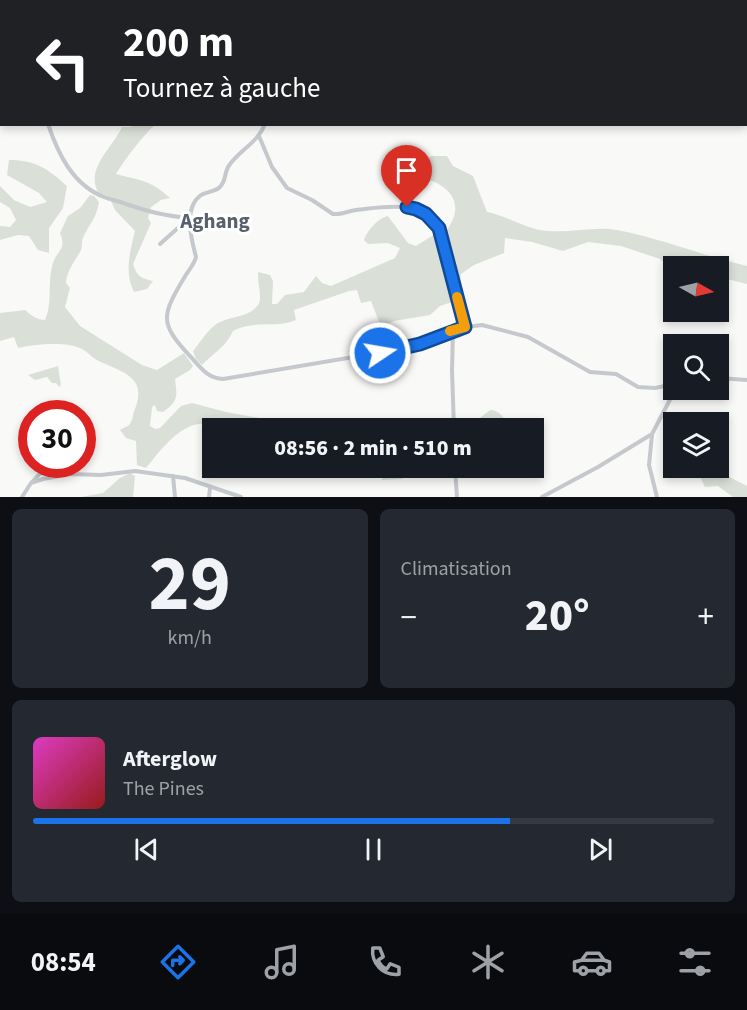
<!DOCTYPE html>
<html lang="fr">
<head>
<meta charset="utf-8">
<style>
	body { margin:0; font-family:"Source Sans 3",sans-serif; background:#242831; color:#f1f3f6; height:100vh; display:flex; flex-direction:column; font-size:22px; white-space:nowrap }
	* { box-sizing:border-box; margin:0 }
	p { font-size:20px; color:#9ea1a6 }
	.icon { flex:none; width:33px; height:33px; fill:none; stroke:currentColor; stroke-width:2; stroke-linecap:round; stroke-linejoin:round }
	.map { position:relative; height:497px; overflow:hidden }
	.drawer { display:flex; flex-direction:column; gap:12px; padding:12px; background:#0d0f14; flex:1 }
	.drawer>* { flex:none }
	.hud { position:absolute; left:0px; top:0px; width:747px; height:126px; box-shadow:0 3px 9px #0003; background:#202124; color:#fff; overflow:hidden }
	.needle { width:39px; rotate:98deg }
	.tools { position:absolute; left:663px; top:256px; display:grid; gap:12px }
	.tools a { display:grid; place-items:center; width:66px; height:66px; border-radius:0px; background:#171b24; box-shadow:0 3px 9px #0003; font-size:30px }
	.speed { position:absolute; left:18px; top:400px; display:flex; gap:12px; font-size:30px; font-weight:700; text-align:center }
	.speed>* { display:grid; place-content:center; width:78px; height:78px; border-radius:50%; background:#171b24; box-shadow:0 3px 9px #0003; line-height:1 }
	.speed .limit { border:9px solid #d22; background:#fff; color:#111 }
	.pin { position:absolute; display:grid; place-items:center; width:51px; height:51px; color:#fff; margin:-62px -26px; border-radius:50% 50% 50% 0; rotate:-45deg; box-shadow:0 0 6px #0007 }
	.pin .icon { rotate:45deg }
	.me { position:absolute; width:66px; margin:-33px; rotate:78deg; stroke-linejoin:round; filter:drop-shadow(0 0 4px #0008) }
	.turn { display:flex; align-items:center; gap:21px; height:126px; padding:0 24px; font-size:27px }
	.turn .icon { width:78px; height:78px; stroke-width:2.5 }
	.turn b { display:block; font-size:42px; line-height:51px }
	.big { font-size:45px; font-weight:800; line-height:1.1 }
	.drawer .widget { flex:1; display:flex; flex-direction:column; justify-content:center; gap:9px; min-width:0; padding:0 21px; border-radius:9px; background:#242831 }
	.drawer .dial { align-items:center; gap:0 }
	.dial b { font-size:78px; line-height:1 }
	.song { display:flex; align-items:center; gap:18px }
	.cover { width:72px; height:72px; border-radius:9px; background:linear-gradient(135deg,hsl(310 70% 55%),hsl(0 70% 35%)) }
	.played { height:6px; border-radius:3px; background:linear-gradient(90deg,#1a73e8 70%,#363941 70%) }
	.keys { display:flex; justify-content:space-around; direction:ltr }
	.heat { display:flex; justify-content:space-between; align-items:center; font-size:33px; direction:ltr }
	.drawer .tiles { flex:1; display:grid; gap:12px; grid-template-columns:1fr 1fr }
	.widget:last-child { grid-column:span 2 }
	.trip { position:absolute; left:202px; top:418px; width:342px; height:60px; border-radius:0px; background:#171b24; box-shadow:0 3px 9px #0003; font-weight:800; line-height:60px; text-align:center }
	.dock { display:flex; height:96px; justify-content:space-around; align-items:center; background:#090b0e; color:#9ea1a6 }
	.dock .icon { width:42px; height:42px }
	.dock .on { color:#1a73e8 }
	.dock b { font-size:27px; color:#f1f3f6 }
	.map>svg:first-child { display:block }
	.green { fill:#dae0d8 }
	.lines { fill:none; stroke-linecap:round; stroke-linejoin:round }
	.minor { stroke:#c5c8cc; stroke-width:4 }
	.route-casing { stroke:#114b97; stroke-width:15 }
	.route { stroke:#1a73e8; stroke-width:10 }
	.slow { stroke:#f59e0b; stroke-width:10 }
	.labels { text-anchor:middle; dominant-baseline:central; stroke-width:6; stroke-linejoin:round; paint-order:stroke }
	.quarter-label { font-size:21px; font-weight:bold; fill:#57606c; stroke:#fff }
</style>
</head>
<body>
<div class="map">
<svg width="747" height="497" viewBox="0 0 747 497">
	<rect width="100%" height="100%" fill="#f9f9f7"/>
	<g class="green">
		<path d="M133 125H156C148 128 121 165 116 174 141 181 149 179 170 198L161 200 151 207 148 218 151 223 133 264C137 276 140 278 153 281L147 289 134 292C124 273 130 251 135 231L115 210 110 199 105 195 99 194C84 169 112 149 122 127H131Z"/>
		<path d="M432 156H447L453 166 473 176 487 212C508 216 527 230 549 231 574 233 598 225 622 231 665 240 705 256 747 266V284L727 279 719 280 718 267H674L672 270 660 259 621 246 588 242 563 251 532 242 505 238 504 253 474 265 461 274 458 300 440 306 430 315 394 321 381 327 371 301 361 303 357 290 349 291 294 310 296 320C273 329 258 319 233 331 226 347 213 353 202 365L196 359 193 351C200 343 206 332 215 325 227 316 249 318 258 305 263 298 257 282 258 272L270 275 273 281 272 304H277L285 295 304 292 316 276 322 283 331 286 395 258 400 248 388 243 368 244 364 240C367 231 378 218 388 216L408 243 416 246 435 234H444C473 197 441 180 406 173 411 164 423 160 432 156Z"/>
		<path d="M9 160C36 160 48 169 67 186L63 208 49 228V253L38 250 29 236 18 235 0 240V226L10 227 16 220 10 208 0 202V186L14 200 30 207 47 202 39 193 7 175Z"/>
		<path d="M90 195 94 196 99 202C96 220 89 224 83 238 81 243 83 247 80 252 74 262 67 271 66 283L70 288 65 307 80 326 142 365 157 370 184 353 193 366 190 370 175 379C177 397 179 400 163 412L157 411 155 405 152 407 150 426 155 429 160 428 181 406 192 403 226 412 304 426 363 429H236C225 426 212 422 199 424 177 427 159 452 146 468L137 465 136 441 126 438 120 430C124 427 129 427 131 422 133 419 133 413 135 409 147 378 125 373 101 362 93 359 89 353 82 349 67 341 35 344 18 348L14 337 0 341V313L25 310C30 315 38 320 45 320 53 302 47 282 53 263 57 250 67 250 60 233L68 216 80 208Z"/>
		<path d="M58 366 61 385 59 387 56 383H52L47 377 35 380 28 375Z"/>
		<path d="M490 410C501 410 505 420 509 429H466Z"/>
		<path d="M383 468H403L402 479 382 480Z"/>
		<path d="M700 468H717L718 471 747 486V497H733L718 486 705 487 698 473Z"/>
		<path d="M130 473 135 476 133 497H81L103 493 120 478Z"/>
	</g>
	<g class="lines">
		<g class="minor">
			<path d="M295 2 296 0"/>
			<path d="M0 109 2 106"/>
			<path d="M48 124C58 154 73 185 104 197 111 200 119 201 126 204 150 212 165 216 190 218"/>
			<path d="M265 124C258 143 238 151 228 167 224 175 226 182 219 188 213 192 206 192 201 195 183 208 191 238 196 257 194 265 188 271 184 278 162 315 159 323 189 355 200 366 206 378 223 379L407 348 458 328 482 325 528 337 590 372 616 374 638 387 655 388 674 384"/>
			<path d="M259 136 272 167 287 188 312 200 333 214C341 215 348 211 356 210 386 207 420 199 439 228L465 327"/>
			<path d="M160 244 188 219"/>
			<path d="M453 330 452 370 454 429"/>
			<path d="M718 378 747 380"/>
			<path d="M56 409V414"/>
			<path d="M652 435 649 465 657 497"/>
			<path d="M455 468 457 497"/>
			<path d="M173 476 175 497"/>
			<path d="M32 482 48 465"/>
			<path d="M22 497 31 483 43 479 70 474 101 475 135 471 185 478 241 497"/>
			<path d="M209 497 210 488"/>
			<path d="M542 497 598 467 652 434 675 390"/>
		</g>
	</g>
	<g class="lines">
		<g class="route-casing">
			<path id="route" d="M380 353 420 344 465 327 439 228 426 214 416 209 407 207"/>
		</g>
		<use href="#route" class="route"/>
		<path class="slow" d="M450 331 465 327 457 297"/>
	</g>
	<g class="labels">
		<g class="quarter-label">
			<text x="215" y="221">Aghang</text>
		</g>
	</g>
</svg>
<div class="tools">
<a><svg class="needle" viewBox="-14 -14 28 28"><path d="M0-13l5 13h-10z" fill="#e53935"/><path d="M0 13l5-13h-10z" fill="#9ea1a6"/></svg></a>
<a><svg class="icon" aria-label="search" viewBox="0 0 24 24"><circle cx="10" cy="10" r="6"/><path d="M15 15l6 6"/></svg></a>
<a><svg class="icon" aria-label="layers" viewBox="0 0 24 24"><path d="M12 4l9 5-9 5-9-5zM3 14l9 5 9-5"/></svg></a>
</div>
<div class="speed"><div class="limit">30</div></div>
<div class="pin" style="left:407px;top:207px;background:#d93025"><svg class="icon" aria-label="arrive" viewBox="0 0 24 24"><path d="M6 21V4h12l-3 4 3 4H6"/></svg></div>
<svg class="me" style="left:380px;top:353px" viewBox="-20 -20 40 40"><circle r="17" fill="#1a73e8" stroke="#fff" stroke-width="3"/><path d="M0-11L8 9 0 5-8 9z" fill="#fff"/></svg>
<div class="trip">08:56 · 2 min · 510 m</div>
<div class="hud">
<div class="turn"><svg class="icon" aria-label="left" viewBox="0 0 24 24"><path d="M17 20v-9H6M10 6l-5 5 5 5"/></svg><div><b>200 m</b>Tournez à gauche</div></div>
</div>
</div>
<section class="drawer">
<div class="tiles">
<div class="widget dial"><b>29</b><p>km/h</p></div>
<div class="widget"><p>Climatisation</p>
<div class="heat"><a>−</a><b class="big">20°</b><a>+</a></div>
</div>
<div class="widget">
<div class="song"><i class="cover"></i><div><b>Afterglow</b><p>The Pines</p></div></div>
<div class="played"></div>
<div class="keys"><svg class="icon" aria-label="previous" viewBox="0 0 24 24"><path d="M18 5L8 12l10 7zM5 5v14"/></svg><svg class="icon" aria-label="pause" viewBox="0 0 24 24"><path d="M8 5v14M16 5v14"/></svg><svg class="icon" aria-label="next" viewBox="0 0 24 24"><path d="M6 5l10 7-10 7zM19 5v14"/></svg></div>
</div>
</div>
</section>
<nav class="dock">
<b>08:54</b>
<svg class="icon on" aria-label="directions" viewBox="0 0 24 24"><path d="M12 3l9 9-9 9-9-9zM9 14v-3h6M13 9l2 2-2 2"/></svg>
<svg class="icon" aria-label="music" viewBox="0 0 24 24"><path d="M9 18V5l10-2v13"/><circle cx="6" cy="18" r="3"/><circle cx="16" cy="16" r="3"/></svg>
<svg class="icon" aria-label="phone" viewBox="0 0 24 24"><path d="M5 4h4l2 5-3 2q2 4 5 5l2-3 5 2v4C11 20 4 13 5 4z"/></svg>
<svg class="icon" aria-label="climate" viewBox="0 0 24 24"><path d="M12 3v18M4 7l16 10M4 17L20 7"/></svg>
<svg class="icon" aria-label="car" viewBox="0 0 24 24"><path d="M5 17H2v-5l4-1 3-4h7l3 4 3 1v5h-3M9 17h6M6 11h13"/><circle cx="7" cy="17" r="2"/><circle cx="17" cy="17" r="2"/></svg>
<svg class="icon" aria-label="filters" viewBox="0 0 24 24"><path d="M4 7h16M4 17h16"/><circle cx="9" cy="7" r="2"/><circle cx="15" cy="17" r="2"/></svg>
</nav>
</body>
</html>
